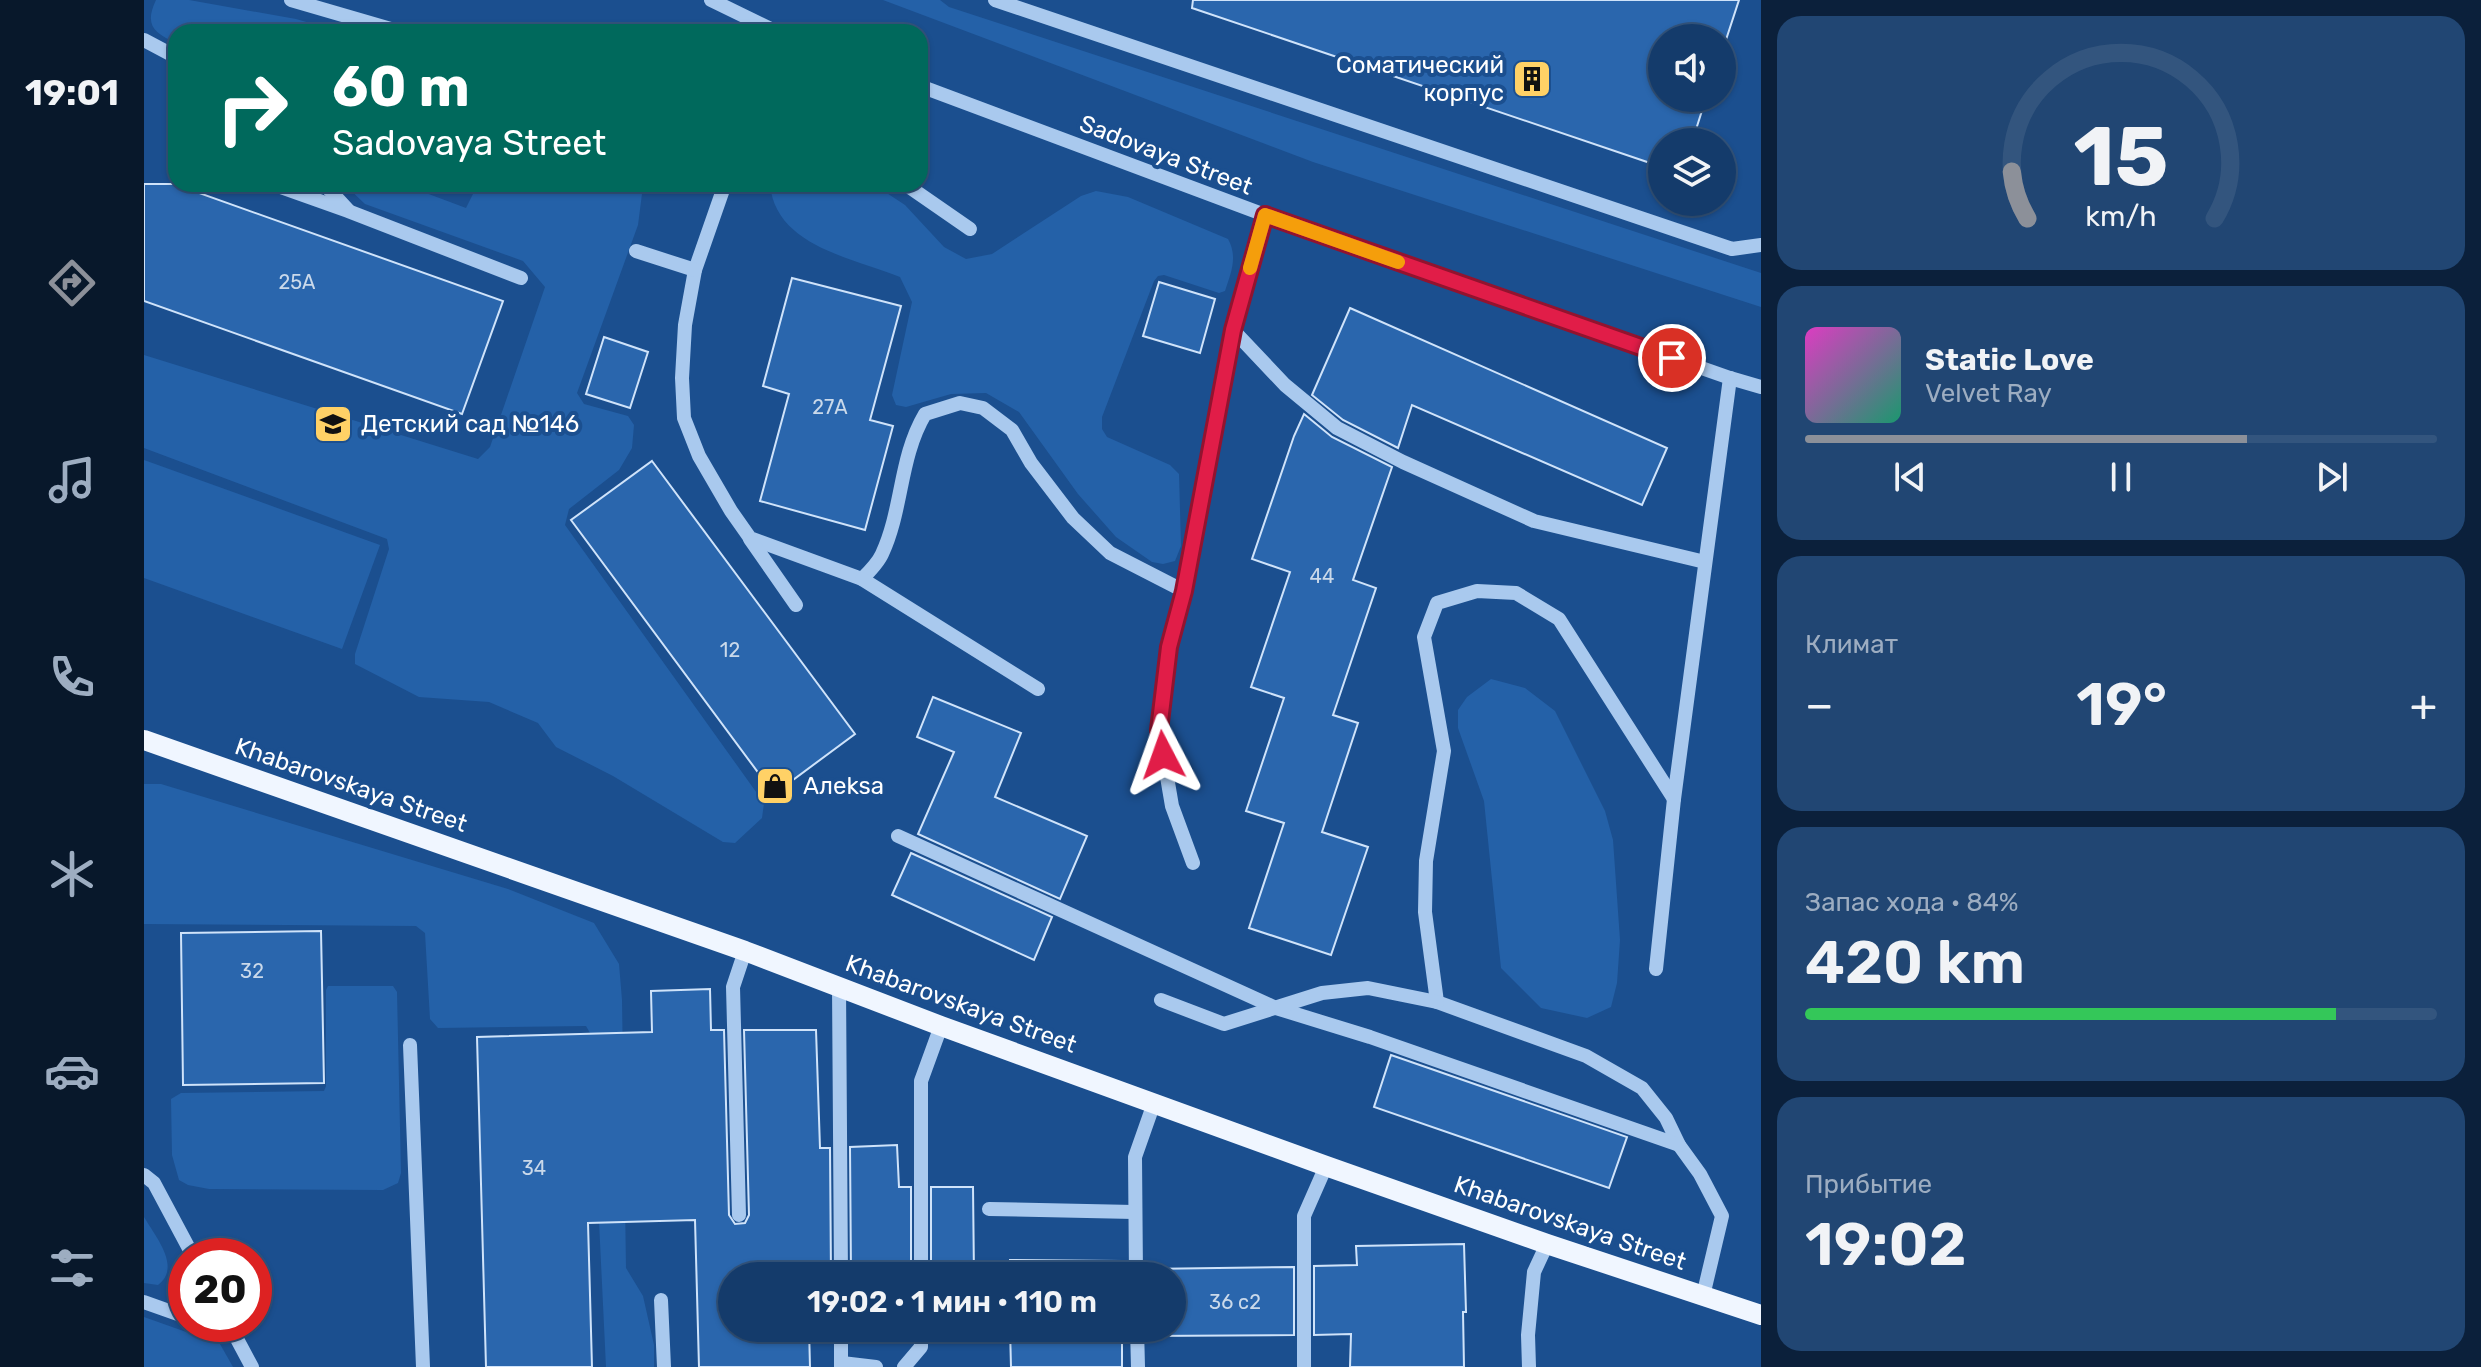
<!DOCTYPE html>
<html lang="ru">
<head>
<meta charset="utf-8">
<style>
	body { margin:0; font-family:Rubik,sans-serif; background:#214673; color:#f1f3f6; height:100vh; display:flex; flex-direction:column; font-size:30px; white-space:nowrap }
	* { box-sizing:border-box; margin:0 }
	p { font-size:26px; color:#9dadc1 }
	.icon { flex:none; width:44px; height:44px; fill:none; stroke:currentColor; stroke-width:2; stroke-linecap:round; stroke-linejoin:round }
	.map { position:relative; flex:1; overflow:hidden }
	.details { display:flex; flex-direction:column; gap:16px; padding:16px; background:#0b203b; width:720px }
	.details>* { flex:none }
	.guide { position:absolute; left:24px; top:24px; width:760px; height:168px; border-radius:24px; box-shadow:0 2px 6px #0004,0 0 0 2px #33557e; background:#00695c; color:#fff; overflow:hidden }
	.fabs { position:absolute; left:1504px; top:24px; display:grid; gap:16px }
	.fabs a { display:grid; place-items:center; width:88px; height:88px; border-radius:50%; background:#143b6b; box-shadow:0 2px 6px #0004,0 0 0 2px #33557e; font-size:40px }
	.speed { position:absolute; left:24px; top:1238px; display:flex; gap:16px; font-size:40px; font-weight:700; text-align:center }
	.speed>* { display:grid; place-content:center; width:104px; height:104px; border-radius:50%; background:#143b6b; box-shadow:0 2px 6px #0004,0 0 0 2px #33557e; line-height:1 }
	.speed .limit { border:12px solid #d22; background:#fff; color:#111 }
	.pin { position:absolute; display:grid; place-items:center; width:68px; height:68px; color:#fff; margin:-34px; border:4px solid #fff; border-radius:50%; box-shadow:0 2px 8px #0007 }
	.me { position:absolute; width:88px; margin:-44px; rotate:356deg; stroke-linejoin:round; filter:drop-shadow(0 0 6px #0008) }
	.turn { display:flex; align-items:center; gap:28px; height:168px; padding:0 32px; font-size:36px }
	.turn .icon { width:104px; height:104px; stroke-width:2.5 }
	.turn b { display:block; font-size:56px; line-height:68px }
	.big { font-size:60px; font-weight:600; line-height:1.1 }
	.details .widget { flex:1; display:flex; flex-direction:column; justify-content:center; gap:12px; min-width:0; padding:0 28px; border-radius:24px; background:#214673 }
	.details .dial { align-items:center; gap:0 }
	.dial svg { height:208px; overflow:visible; fill:none; stroke:#33557e; stroke-width:7; stroke-linecap:round; text-anchor:middle }
	.dial text { fill:#f1f3f6; stroke:none }
	.song { display:flex; align-items:center; gap:24px }
	.cover { width:96px; height:96px; border-radius:12px; background:linear-gradient(135deg,hsl(310 70% 55%),hsl(160 70% 35%)) }
	.played { height:8px; border-radius:4px; background:linear-gradient(90deg,#8c9099 70%,#33557e 70%) }
	.keys { display:flex; justify-content:space-around; direction:ltr }
	.heat { display:flex; justify-content:space-between; align-items:center; font-size:44px; direction:ltr }
	.charge { height:12px; border-radius:6px; background:linear-gradient(90deg,#34c759 84%,#33557e 0) }
	.trip { position:absolute; left:574px; top:1262px; width:468px; height:80px; border-radius:40px; background:#143b6b; box-shadow:0 2px 6px #0004,0 0 0 2px #33557e; font-weight:600; line-height:80px; text-align:center }
	main { display:flex; flex:1; min-height:0 }
	.menu { display:flex; flex-direction:column; width:144px; justify-content:space-around; align-items:center; background:#08182b; color:#9dadc1 }
	.menu .icon { width:56px; height:56px }
	.menu .current { color:#8c9099 }
	.menu b { font-size:36px; color:#f1f3f6 }
	.map>svg:first-child { display:block }
	.green { fill:#2461a8 }
	.building { fill:#2a66ad; stroke:#cfe3fa; stroke-width:2 }
	.lines { fill:none; stroke-linecap:round; stroke-linejoin:round }
	.minor { stroke:#a9c9ee; stroke-width:14 }
	.major { stroke:#f0f6ff; stroke-width:20 }
	.route-casing { stroke:#92132f; stroke-width:20 }
	.route { stroke:#e11d48; stroke-width:14 }
	.slow { stroke:#f59e0b; stroke-width:14 }
	.labels { text-anchor:middle; dominant-baseline:central; stroke-width:8; stroke-linejoin:round; paint-order:stroke }
	.number-label { font-size:20px; fill:#cad9ea }
	.poi-label { font-size:24px; fill:#fff; stroke:#1b4f8f; text-anchor:start }
	.street-label { font-size:24px; fill:#fff; stroke:#1b4f8f }
</style>
</head>
<body>
<main>
<nav class="menu">
<b>19:01</b>
<svg class="icon current" aria-label="directions" viewBox="0 0 24 24"><path d="M12 3l9 9-9 9-9-9zM9 14v-3h6M13 9l2 2-2 2"/></svg>
<svg class="icon" aria-label="music" viewBox="0 0 24 24"><path d="M9 18V5l10-2v13"/><circle cx="6" cy="18" r="3"/><circle cx="16" cy="16" r="3"/></svg>
<svg class="icon" aria-label="phone" viewBox="0 0 24 24"><path d="M5 4h4l2 5-3 2q2 4 5 5l2-3 5 2v4C11 20 4 13 5 4z"/></svg>
<svg class="icon" aria-label="climate" viewBox="0 0 24 24"><path d="M12 3v18M4 7l16 10M4 17L20 7"/></svg>
<svg class="icon" aria-label="car" viewBox="0 0 24 24"><path d="M5 17H2v-5l4-1 3-4h7l3 4 3 1v5h-3M9 17h6M6 11h13"/><circle cx="7" cy="17" r="2"/><circle cx="17" cy="17" r="2"/></svg>
<svg class="icon" aria-label="filters" viewBox="0 0 24 24"><path d="M4 7h16M4 17h16"/><circle cx="9" cy="7" r="2"/><circle cx="15" cy="17" r="2"/></svg>
</nav>
<div class="map">
<svg width="1617" height="1367" viewBox="0 0 1617 1367">
	<rect width="100%" height="100%" fill="#1b4f8f"/>
	<g class="green">
		<path d="M12 0H45L152 19 197 32H32V43C10 33 0 25 12 0Z"/>
		<path d="M739 0H796L805 7 1617 273V307L1169 162Z"/>
		<path d="M200 184H258L322 208 334 184H498L499 186 494 225 433 393 440 404 484 416 490 425 488 448 475 470 425 509 421 525 620 803 618 818 591 843 579 842 469 776 412 747 394 723 345 702 275 697 211 664V654L245 549 243 539 0 448V355L334 459 346 447 401 287 379 261 221 204Z"/>
		<path d="M626 184H729L761 205 800 247 822 259 848 254 937 196 952 191 984 197 1084 239C1094 257 1087 273 1081 291L1075 293 1020 275 1014 276 1010 281 958 417V429L963 437 1026 465 1035 474 1037 546 1031 561 1019 564 1008 562 972 537 934 494 875 412 842 393 807 394 762 407 752 405 748 395 768 302 756 277C709 258 631 246 626 184Z"/>
		<path d="M0 460 236 545 198 649 0 578Z"/>
		<path d="M1347 679 1381 688 1411 711 1461 811 1469 840 1476 940 1473 983 1467 1007 1443 1018 1397 1008 1357 968 1340 801 1314 728V710L1323 697Z"/>
		<path d="M0 784H17L364 889 450 923 475 964 478 1000 482 1268 499 1296 510 1345V1367H462L446 1033 442 1026 294 1028 286 1019 281 933 272 926 0 924Z"/>
		<path d="M184 986H249L253 992 257 1173 254 1183 239 1190 65 1189 44 1185 35 1180 28 1155 27 1099 37 1093 180 1091 182 1086V990Z"/>
		<path d="M0 1217C11 1236 38 1267 14 1285L0 1283Z"/>
		<path d="M0 1317 76 1344 89 1367H0Z"/>
	</g>
	<g class="building">
		<path d="M1049 0H1595L1578 52V38H1518V98H1562L1548 142H1518V167L1048 8Z"/>
		<path d="M0 184H58L55 193 359 301 318 414 0 301Z"/>
		<path d="M648 278 757 306 726 420 749 426 721 530 616 501 645 394 619 386Z"/>
		<path d="M1015 282 1071 299 1056 353 999 336Z"/>
		<path d="M1206 308 1523 448 1498 505 1268 405 1254 448 1199 420 1168 395Z"/>
		<path d="M460 337 504 352 486 408 442 394Z"/>
		<path d="M1160 414 1188 437 1248 467 1209 580 1232 588 1189 715 1214 723 1178 832 1224 847 1187 955 1105 928 1140 823 1102 811 1140 698 1107 687 1146 572 1108 559 1150 436Z"/>
		<path d="M508 461 711 734 630 794 427 520Z"/>
		<path d="M789 697 877 733 851 797 943 836 916 899 774 834 810 752 773 737Z"/>
		<path d="M767 853 908 917 890 960 748 895Z"/>
		<path d="M177 931 180 1083 39 1085 37 933Z"/>
		<path d="M566 989 567 1030H580L585 1215 591 1224 601 1223 605 1215 600 1030H672L676 1148H686L687 1276H588V1328H665L666 1367H555L551 1220 444 1223 448 1367H342L333 1037 508 1032 507 991Z"/>
		<path d="M1247 1055 1483 1137 1465 1188 1230 1107Z"/>
		<path d="M753 1145 755 1187H767V1276H707L706 1147Z"/>
		<path d="M787 1187H829L830 1276H787Z"/>
		<path d="M1320 1244 1322 1312H1319L1320 1367H1206L1207 1334 1170 1335V1266L1213 1265 1212 1246Z"/>
		<path d="M866 1260 977 1261V1270H982V1276H866Z"/>
		<path d="M1150 1267V1335L1003 1336V1328H1028V1276H1002V1269Z"/>
		<path d="M866 1328H983V1336H978V1367H867Z"/>
	</g>
	<g class="lines">
		<g class="minor">
			<path d="M147 0 257 32"/>
			<path d="M567 0 633 32"/>
			<path d="M851 0 1588 249 1617 245"/>
			<path d="M0 40 32 57"/>
			<path d="M776 86 1121 215 1586 378 1617 387"/>
			<path d="M128 184 204 211 377 278"/>
			<path d="M180 184 204 210"/>
			<path d="M581 184 551 270 541 325 538 378 540 418 555 456 587 511 606 538 718 579C725 572 734 563 738 554 759 509 755 458 781 414L816 403 839 408 868 430 887 463 929 518 966 553 1040 591"/>
			<path d="M761 184 826 229"/>
			<path d="M492 251 551 270"/>
			<path d="M1089 330 1141 385 1193 428 1259 462 1390 521 1561 562"/>
			<path d="M606 539 652 605"/>
			<path d="M718 579 894 689"/>
			<path d="M1530 799 1415 619 1372 593 1333 591 1293 603 1280 637 1300 751 1282 861 1281 912 1293 1002 1442 1056 1498 1088 1522 1118 1535 1145 1556 1174 1578 1216 1559 1296"/>
			<path d="M754 836 1132 1008 1226 1037 1535 1145"/>
			<path d="M1049 863 1028 806 1015 730 1025 647 1040 591 1089 330 1121 215"/>
			<path d="M1512 969 1530 799 1586 378"/>
			<path d="M695 986 697 1276"/>
			<path d="M1017 1000 1080 1024 1178 993 1224 988 1293 1002"/>
			<path d="M266 1045 279 1367"/>
			<path d="M0 1175 10 1183 49 1256"/>
			<path d="M845 1209 990 1212"/>
			<path d="M595 1215 589 987 601 951"/>
			<path d="M777 1276V1081L797 1026"/>
			<path d="M992 1276 991 1157 1010 1103"/>
			<path d="M517 1300 520 1367"/>
			<path d="M0 1302 42 1317"/>
			<path d="M63 1324 91 1334"/>
			<path d="M85 1324 108 1367"/>
			<path d="M993 1328 994 1367"/>
			<path d="M698 1363 732 1367"/>
			<path d="M697 1367V1328"/>
			<path d="M760 1367 777 1347V1328"/>
			<path d="M1160 1367V1216L1182 1166"/>
			<path d="M1385 1367 1384 1335 1390 1272 1403 1244"/>
		</g>
		<path class="major" d="M0 740 601 951 797 1026 1182 1166 1403 1244 1617 1315"/>
	</g>
	<g class="lines">
		<g class="route-casing">
			<path id="route" d="M1019 755 1015 730 1025 647 1040 591 1089 330 1121 215 1528 358"/>
		</g>
		<use href="#route" class="route"/>
		<path class="slow" d="M1106 268 1121 215 1254 262"/>
	</g>
	<defs>
		<g id="building-square" transform="scale(2)"><rect x="-9" y="-9" width="18" height="18" rx="4" fill="#ffd166" stroke="#1b4f8f"/><path d="M-4-6H4V6H1V3H-1V6H-4ZM-2.5-4.3h1.7v1.8h-1.7ZM.8-4.3h1.7v1.8H.8ZM-2.5-1h1.7V.8h-1.7ZM.8-1h1.7V.8H.8Z" fill="#111"/></g>
		<g id="school-square" transform="scale(2)"><rect x="-9" y="-9" width="18" height="18" rx="4" fill="#ffd166" stroke="#1b4f8f"/><path d="M0-5L7-2L0 1L-7-2ZM-4 1L0 2.5L4 1V4Q0 6-4 4Z" fill="#111"/></g>
		<g id="shop-square" transform="scale(2)"><rect x="-9" y="-9" width="18" height="18" rx="4" fill="#ffd166" stroke="#1b4f8f"/><path d="M-5-2.5h2.3a2.7 3.5 0 0 1 5.4 0H5L5.5 6h-11ZM-1.5-2.5h3a1.5 2.3 0 0 0-3 0Z" fill="#111"/></g>
	</defs>
	<g fill-rule="evenodd">
		<use href="#building-square" x="1388" y="79"/>
		<use href="#school-square" x="189" y="424"/>
		<use href="#shop-square" x="631" y="786"/>
	</g>
	<g class="labels">
		<g class="number-label">
			<text x="153" y="282">25А</text>
			<text x="686" y="407">27А</text>
			<text x="1178" y="576">44</text>
			<text x="586" y="650">12</text>
			<text x="108" y="971">32</text>
			<text x="390" y="1168">34</text>
			<text x="1091" y="1302">36 с2</text>
		</g>
		<g class="poi-label">
			<text x="1360" y="65" text-anchor="end">Соматический<tspan x="1360" dy="28">корпус</tspan></text>
			<text x="217" y="424">Детский сад №146</text>
			<text x="659" y="786">Алеksa</text>
		</g>
		<g class="street-label">
			<text transform="translate(1022 155) rotate(21)">Sadovaya Street</text>
			<text transform="translate(207 785) rotate(19)">Khabarovskaya Street</text>
			<text transform="translate(817 1004) rotate(20)">Khabarovskaya Street</text>
			<text transform="translate(1426 1223) rotate(19)">Khabarovskaya Street</text>
		</g>
	</g>
</svg>
<div class="fabs">
<a><svg class="icon" aria-label="sound" viewBox="0 0 24 24"><path d="M4 9h4l5-4v14l-5-4H4zM17 9q2 3 0 6"/></svg></a>
<a><svg class="icon" aria-label="layers" viewBox="0 0 24 24"><path d="M12 4l9 5-9 5-9-5zM3 14l9 5 9-5"/></svg></a>
</div>
<div class="speed"><div class="limit">20</div></div>
<div class="pin" style="left:1528px;top:358px;background:#d93025"><svg class="icon" aria-label="arrive" viewBox="0 0 24 24"><path d="M6 21V4h12l-3 4 3 4H6"/></svg></div>
<svg class="me" style="left:1019px;top:755px" viewBox="-20 -20 40 40"><path d="M0-17L14 15 0 8-14 15z" fill="#e11d48" stroke="#fff" stroke-width="4"/></svg>
<div class="trip">19:02 · 1 мин · 110 m</div>
<div class="guide">
<div class="turn"><svg class="icon" aria-label="right" viewBox="0 0 24 24"><path d="M7 20v-9h11M14 6l5 5-5 5"/></svg><div><b>60 m</b>Sadovaya Street</div></div>
</div>
</div>
<section class="details">
<div class="widget dial"><svg viewBox="0 0 100 80">
<path d="M14 69A42 42 0 1 1 86 69"/>
<path d="M14 69A42 42 0 0 1 8 51" stroke="#8c9099"/>
<text x="50" y="56" font-size="32" font-weight="700">15</text>
<text x="50" y="72" font-size="11">km/h</text>
</svg></div>
<div class="widget">
<div class="song"><i class="cover"></i><div><b>Static Love</b><p>Velvet Ray</p></div></div>
<div class="played"></div>
<div class="keys"><svg class="icon" aria-label="previous" viewBox="0 0 24 24"><path d="M18 5L8 12l10 7zM5 5v14"/></svg><svg class="icon" aria-label="pause" viewBox="0 0 24 24"><path d="M8 5v14M16 5v14"/></svg><svg class="icon" aria-label="next" viewBox="0 0 24 24"><path d="M6 5l10 7-10 7zM19 5v14"/></svg></div>
</div>
<div class="widget"><p>Климат</p>
<div class="heat"><a>−</a><b class="big">19°</b><a>+</a></div>
</div>
<div class="widget"><p>Запас хода · 84%</p><b class="big">420 km</b><div class="charge"></div></div>
<div class="widget"><p>Прибытие</p><b class="big">19:02</b></div>
</section>
</main>
</body>
</html>
